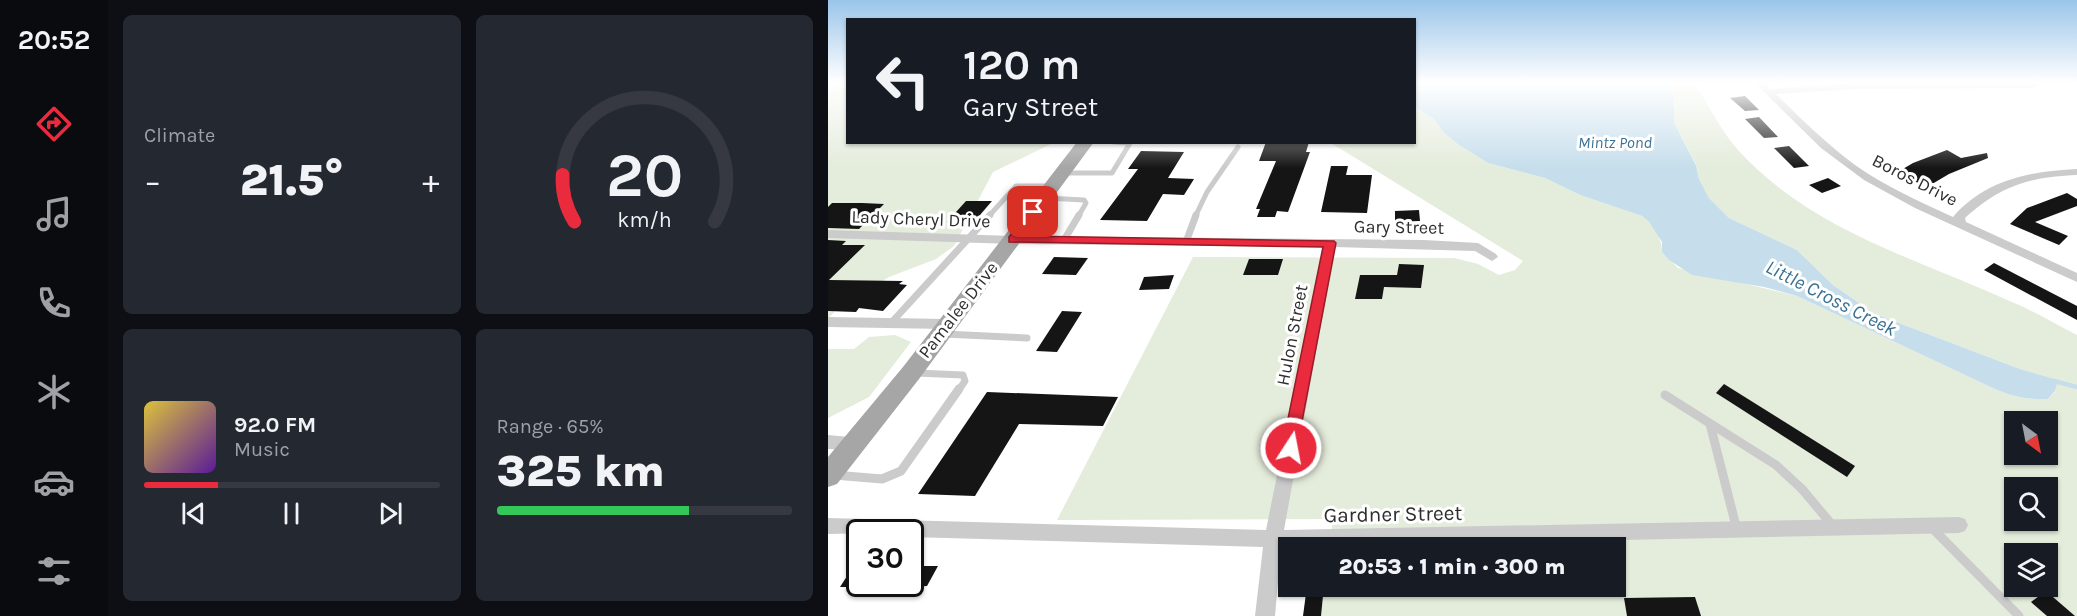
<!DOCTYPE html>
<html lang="en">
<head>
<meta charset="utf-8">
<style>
	body { margin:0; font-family:Karla,sans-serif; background:#242831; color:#f1f3f6; height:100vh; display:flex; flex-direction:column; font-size:22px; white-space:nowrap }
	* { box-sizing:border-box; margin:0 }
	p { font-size:20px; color:#9ea1a6 }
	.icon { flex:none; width:33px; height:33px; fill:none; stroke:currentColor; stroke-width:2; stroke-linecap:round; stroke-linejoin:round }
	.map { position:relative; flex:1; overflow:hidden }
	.sheet { display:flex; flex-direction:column; gap:15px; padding:15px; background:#0d0f14; width:720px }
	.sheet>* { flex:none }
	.hud { position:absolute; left:18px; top:18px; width:570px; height:126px; border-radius:0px; box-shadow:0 2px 4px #0004; background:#171b24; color:#f1f3f6; overflow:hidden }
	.needle { width:39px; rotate:148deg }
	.controls { position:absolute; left:1176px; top:411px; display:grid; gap:12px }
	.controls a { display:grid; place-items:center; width:54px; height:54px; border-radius:0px; background:#171b24; box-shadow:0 2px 4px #0004; font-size:30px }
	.speed { position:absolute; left:18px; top:519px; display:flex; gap:12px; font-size:30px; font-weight:700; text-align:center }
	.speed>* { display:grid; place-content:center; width:78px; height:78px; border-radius:50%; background:#171b24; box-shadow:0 2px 4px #0004; line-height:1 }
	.speed .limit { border:3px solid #111; border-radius:9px; background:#fff; color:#111 }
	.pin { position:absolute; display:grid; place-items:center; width:51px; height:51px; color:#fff; margin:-26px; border-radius:12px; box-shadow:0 3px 9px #0006 }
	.me { position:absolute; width:66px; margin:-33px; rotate:11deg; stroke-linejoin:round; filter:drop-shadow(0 0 4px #0008) }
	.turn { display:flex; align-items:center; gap:21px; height:126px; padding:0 18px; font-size:27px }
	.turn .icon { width:78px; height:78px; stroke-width:2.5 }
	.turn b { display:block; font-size:42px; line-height:51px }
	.big { font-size:45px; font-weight:800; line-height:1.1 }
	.sheet .tile { flex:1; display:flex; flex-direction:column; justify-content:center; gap:9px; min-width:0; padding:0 21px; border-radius:9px; background:#242831 }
	.sheet .dial { align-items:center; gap:0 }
	.dial svg { height:156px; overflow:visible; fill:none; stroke:#363941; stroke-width:7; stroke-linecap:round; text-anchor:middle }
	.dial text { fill:#f1f3f6; stroke:none }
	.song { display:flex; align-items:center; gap:18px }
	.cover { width:72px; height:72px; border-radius:9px; background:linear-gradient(135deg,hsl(50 70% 55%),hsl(270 70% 35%)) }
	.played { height:6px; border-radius:3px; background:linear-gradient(90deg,#e92b3d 25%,#363941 25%) }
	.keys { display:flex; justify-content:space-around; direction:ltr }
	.heat { display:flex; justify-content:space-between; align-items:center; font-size:33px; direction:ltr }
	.charge { height:9px; border-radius:4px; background:linear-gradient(90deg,#34c759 65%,#363941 0) }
	.sheet .tiles { flex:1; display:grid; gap:15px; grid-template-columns:repeat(2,1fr) }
	.trip { position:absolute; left:450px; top:537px; width:348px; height:60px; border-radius:0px; background:#171b24; box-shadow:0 2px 4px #0004; font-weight:800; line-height:60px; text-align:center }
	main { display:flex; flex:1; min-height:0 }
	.tab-bar { display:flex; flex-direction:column; width:108px; justify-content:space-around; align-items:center; background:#090b0e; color:#9ea1a6 }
	.tab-bar .icon { width:42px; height:42px }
	.tab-bar .current { color:#e92b3d }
	.tab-bar b { font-size:27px; color:#f1f3f6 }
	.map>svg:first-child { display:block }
	.green { fill:#e4ecdb; fill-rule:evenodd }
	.water { fill:#c6deec }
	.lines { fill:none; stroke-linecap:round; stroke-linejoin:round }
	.stream { stroke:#c6deec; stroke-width:4.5 }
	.building { fill:#151515 }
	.service-far2 { stroke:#cbcbcb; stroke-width:5 }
	.service-far1 { stroke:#cbcbcb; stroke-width:7 }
	.service { stroke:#cbcbcb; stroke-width:9 }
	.minor { fill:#cbcbcb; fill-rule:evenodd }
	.primary { fill:#a6a6a6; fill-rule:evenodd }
	.route { fill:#e92b3d; stroke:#971c28; stroke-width:1.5 }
	.labels { text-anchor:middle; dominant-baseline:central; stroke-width:6; stroke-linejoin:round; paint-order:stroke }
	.far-water-label { font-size:16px; font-style:italic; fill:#3a7191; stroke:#fff }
	.street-label { font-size:18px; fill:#2e2e2e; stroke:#fff }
	.water-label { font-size:20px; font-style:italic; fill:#3a7191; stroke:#fff }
	.near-street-label { font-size:21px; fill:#2e2e2e; stroke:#fff }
</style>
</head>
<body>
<main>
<nav class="tab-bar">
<b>20:52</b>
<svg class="icon current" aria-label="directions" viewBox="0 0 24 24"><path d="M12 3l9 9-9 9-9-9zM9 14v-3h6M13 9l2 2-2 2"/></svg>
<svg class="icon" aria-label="music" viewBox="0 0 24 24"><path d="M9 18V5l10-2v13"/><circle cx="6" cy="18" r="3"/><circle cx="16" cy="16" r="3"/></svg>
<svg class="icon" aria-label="phone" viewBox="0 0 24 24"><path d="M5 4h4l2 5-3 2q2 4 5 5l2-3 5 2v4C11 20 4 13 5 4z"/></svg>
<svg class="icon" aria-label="climate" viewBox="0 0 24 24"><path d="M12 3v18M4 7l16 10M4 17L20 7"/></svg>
<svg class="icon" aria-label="car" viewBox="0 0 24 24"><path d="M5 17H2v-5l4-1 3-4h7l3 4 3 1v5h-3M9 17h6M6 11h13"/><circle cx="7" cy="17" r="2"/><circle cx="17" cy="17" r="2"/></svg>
<svg class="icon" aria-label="filters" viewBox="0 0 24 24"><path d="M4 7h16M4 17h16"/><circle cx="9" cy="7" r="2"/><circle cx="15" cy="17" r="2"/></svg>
</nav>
<section class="sheet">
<div class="tiles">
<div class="tile"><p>Climate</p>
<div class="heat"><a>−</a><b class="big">21.5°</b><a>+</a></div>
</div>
<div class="tile dial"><svg viewBox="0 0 100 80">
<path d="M14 69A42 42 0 1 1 86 69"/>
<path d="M14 69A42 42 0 0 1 8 45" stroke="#e92b3d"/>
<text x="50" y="56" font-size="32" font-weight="700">20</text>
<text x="50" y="72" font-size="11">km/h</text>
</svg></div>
<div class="tile">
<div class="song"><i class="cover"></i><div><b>92.0 FM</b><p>Music</p></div></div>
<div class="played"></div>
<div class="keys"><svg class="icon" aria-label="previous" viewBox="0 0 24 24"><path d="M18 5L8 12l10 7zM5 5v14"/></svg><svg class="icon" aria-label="pause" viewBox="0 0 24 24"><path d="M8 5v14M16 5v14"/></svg><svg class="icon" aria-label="next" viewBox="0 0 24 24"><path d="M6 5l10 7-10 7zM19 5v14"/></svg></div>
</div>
<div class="tile"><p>Range · 65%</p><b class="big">325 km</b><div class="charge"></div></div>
</div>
</section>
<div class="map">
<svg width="1249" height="616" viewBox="0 0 1249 616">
	<rect width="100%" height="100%" fill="#fff"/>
	<g class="green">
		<path d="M0 82H19L20 142 225 143 165 172 126 246 108 259 61 277 9 309 0 319Z"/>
		<path d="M837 82H866C880 104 893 131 911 151 983 230 1089 259 1184 302 1206 311 1228 324 1249 335V616H493L496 587 788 586V548L501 547 505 519 229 520 365 257 626 258 650 264 671 275 687 270 695 261 503 143 586 142 587 107 607 120 616 133 631 145 660 163 717 178 752 195 814 216C825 225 834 237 834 252L850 268 969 296 1169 390C1187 397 1201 400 1220 399L1227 392 1229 380 1192 369 1047 314 1005 285 969 250 901 218 881 198 871 179 868 164 846 123 845 112 847 107 842 86ZM1186 422H1220V454H1186ZM1186 488H1220V520H1186ZM1186 554H1220V586H1186Z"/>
		<path d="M67 335 83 342 41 397 0 418V349H26L41 337Z"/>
	</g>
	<path class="water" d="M587 82H837L842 85 846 99V123L868 165 871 179 881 198 901 218 969 250 1005 285 1047 314 1192 369 1230 380 1227 391 1220 399C1201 400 1187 397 1169 390L969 296 936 287 864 275 841 260 834 252V242L821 222 814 216 752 195 717 178 660 163 631 145 616 133 607 120 587 107Z"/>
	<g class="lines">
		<path class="stream" d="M1226 381 1249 387"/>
	</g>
	<g class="building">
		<path d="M917 96 931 110 917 111 902 98Z"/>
		<path d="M931 117 950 137 936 138 917 119Z"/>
		<path d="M438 142H481L478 152H482L460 212 449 211 447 217H429L432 209H428L448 161H431Z"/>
		<path d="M961 146 981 166 966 168 946 148Z"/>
		<path d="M1119 150 1133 158 1159 153 1160 158 1121 174 1099 187 1068 173 1085 163Z"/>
		<path d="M313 151 356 152 340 178 366 179 356 195 335 194 319 221 272 220 310 169H300Z"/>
		<path d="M503 166H520L518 175H544L539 213 493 212Z"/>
		<path d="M1000 178 1013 186 994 193 981 185Z"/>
		<path d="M1239 193 1249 199V206L1207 222 1240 236 1231 245 1182 224 1199 208Z"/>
		<path d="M138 201H164L146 222H119Z"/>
		<path d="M4 203H34L56 204 31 229 0 228V207Z"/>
		<path d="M591 210 592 221 567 222V211Z"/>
		<path d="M0 240 18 241 14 245H37L1 280 75 281 71 284 79 285 55 311 31 308 28 312 0 311Z"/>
		<path d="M226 257 260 258 248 275 214 274Z"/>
		<path d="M421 259H455L450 275H415Z"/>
		<path d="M1166 263 1249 306V320L1156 270Z"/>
		<path d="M571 264 596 265 593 288 556 287 554 299H527L532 275H569Z"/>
		<path d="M346 275 341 289 311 290 316 277Z"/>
		<path d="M234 311 254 312 229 352 208 351Z"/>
		<path d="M896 384 1027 466 1019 477 888 393Z"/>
		<path d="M159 392 290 397 275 426 191 424 147 496 90 494Z"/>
		<path d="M32 556V587H12Z"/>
		<path d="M82 566H110L99 586 82 587Z"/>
		<path d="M479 586H496L493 616H475Z"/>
		<path d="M1218 591 1247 616H1219L1203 602Z"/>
		<path d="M867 597 873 616H799L796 598Z"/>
	</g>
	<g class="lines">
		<g class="service-far2">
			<path d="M236 173H284L302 143 286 142"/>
			<path d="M218 198 256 200 258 203 250 217"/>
			<path d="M160 217 188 186H222"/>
			<path d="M367 217 379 192 410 147"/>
		</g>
		<g class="service-far1">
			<path d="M236 240 251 215"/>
			<path d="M358 242 368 215"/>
			<path d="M63 323 162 215"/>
			<path d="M116 334 199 338"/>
			<path d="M88 373 135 375 137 381 130 391"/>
		</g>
		<g class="service">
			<path d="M837 395 948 465 974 489 1005 526"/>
			<path d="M882 424 909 530"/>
			<path d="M6 475 54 479 73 471 131 389"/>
			<path d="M1104 528 1191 616"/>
		</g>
		<g class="minor">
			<path d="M926 82H935L943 89 1027 83 1225 82 1203 88 1027 89 948 94C973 119 999 144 1027 165 1057 186 1092 202 1125 217 1157 180 1203 171 1249 169V175C1202 177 1173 185 1137 218L1138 222 1249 273V282L1087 208 1036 180 993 148Z"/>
			<path d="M0 230 185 236 596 240 650 243 668 254 670 257 664 261 647 251 507 247 456 530 1131 517 1137 519 1140 525 1137 531 1131 533 453 547 447 616H427L435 547 82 537V532L0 534V518L438 530 495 247 185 244 0 238Z"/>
			<path d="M0 317 119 319 126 324 119 329 0 327Z"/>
			<path d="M0 435 32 438 34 443 32 448 26 450 0 449Z"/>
		</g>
		<path class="primary" d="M249 142H266L91 379 9 484 0 487V457L75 367Z"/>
	</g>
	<linearGradient id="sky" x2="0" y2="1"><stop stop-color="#9ac5ea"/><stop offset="0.49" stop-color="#fff"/><stop offset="1" stop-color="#fff" stop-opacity="0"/></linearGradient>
	<rect width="1249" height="168" fill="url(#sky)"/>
	<path class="route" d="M205 209 211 212 194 236 506 241 508 243 468 453 463 455 457 453 454 448 495 247 181 242V237L201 210Z"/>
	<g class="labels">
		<g class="far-water-label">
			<text x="787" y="142">Mintz Pond</text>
		</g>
		<g class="street-label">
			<text transform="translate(1087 180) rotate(27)">Boros Drive</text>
			<text transform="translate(93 219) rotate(2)">Lady Cheryl Drive</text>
			<text transform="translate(571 227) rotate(1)">Gary Street</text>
			<text transform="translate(130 310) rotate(-52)">Pamalee Drive</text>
			<text transform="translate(464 335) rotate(-79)">Hulon Street</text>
		</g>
		<g class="water-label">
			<text transform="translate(1003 298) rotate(27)">Little Cross Creek</text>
		</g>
		<g class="near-street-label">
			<text transform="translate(565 514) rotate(-1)">Gardner Street</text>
		</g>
	</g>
</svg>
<div class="controls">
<a><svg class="needle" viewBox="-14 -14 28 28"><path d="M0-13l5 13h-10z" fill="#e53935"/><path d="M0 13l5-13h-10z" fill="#9ea1a6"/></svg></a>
<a><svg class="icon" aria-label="search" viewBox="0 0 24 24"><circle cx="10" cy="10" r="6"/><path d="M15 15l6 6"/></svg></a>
<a><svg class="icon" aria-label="layers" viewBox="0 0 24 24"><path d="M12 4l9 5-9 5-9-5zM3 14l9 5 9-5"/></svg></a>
</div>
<div class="speed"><div class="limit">30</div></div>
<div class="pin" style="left:205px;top:212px;background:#d93025"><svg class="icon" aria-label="arrive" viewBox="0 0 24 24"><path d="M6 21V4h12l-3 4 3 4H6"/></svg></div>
<svg class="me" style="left:463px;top:448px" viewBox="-20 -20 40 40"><circle r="17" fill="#e92b3d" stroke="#fff" stroke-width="3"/><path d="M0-11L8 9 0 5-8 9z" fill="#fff"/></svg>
<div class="trip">20:53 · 1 min · 300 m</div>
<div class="hud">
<div class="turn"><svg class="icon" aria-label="left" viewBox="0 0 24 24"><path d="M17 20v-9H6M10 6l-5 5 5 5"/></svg><div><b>120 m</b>Gary Street</div></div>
</div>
</div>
</main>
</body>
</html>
